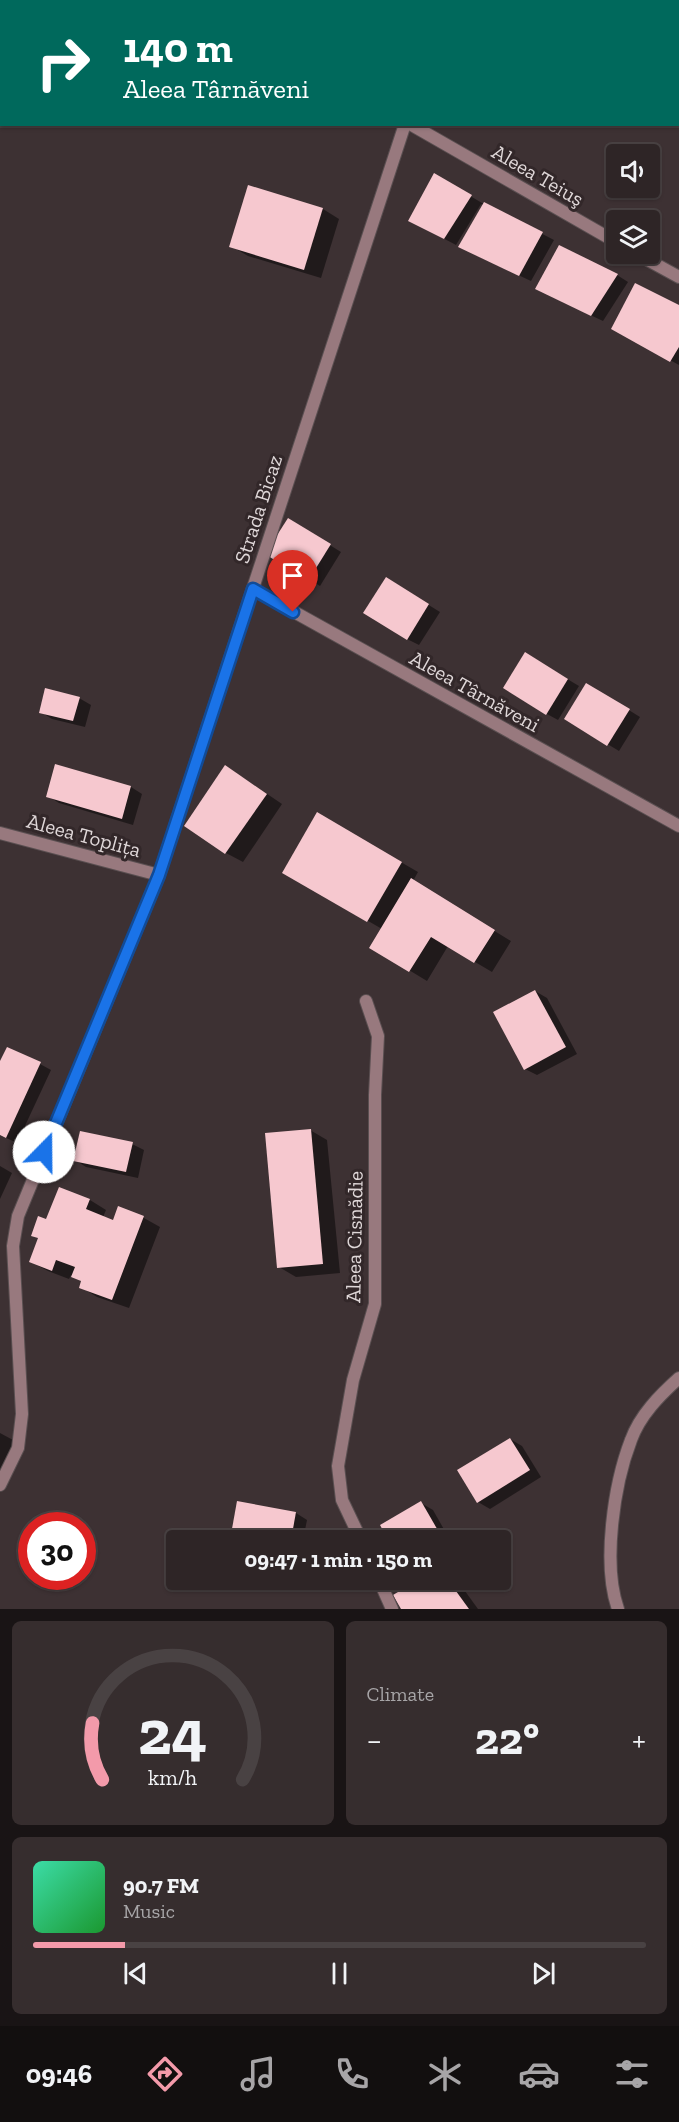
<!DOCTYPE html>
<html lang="en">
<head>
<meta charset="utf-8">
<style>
	body { margin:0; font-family:"Zilla Slab",serif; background:#362d2e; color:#f1f3f6; height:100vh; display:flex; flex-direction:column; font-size:22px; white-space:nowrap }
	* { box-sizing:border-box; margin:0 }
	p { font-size:20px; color:#a7a5a7 }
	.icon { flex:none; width:33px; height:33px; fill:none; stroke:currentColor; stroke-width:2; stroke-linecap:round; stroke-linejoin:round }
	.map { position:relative; height:1609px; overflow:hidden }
	.drawer { display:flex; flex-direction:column; gap:12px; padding:12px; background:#191415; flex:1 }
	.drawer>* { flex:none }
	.guide { position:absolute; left:0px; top:0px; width:680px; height:126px; box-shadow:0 2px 4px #0004,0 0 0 2px #494243; background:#00695c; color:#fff; overflow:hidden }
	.buttons { position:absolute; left:606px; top:144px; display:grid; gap:12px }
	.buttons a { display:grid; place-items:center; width:54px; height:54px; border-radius:6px; background:#2e2526; box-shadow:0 2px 4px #0004,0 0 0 2px #494243; font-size:30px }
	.speed { position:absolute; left:18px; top:1512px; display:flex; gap:12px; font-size:30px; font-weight:700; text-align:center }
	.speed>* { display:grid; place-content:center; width:78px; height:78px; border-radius:50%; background:#2e2526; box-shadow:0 2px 4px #0004,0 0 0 2px #494243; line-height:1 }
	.speed .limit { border:9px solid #d22; background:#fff; color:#111 }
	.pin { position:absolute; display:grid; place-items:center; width:51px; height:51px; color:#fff; margin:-62px -26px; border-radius:50% 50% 50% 0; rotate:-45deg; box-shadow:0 0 6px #0007 }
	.pin .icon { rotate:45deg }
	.me { position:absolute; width:66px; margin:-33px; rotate:22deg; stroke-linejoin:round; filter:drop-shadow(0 0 4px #0008) }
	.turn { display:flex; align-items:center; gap:21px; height:126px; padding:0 24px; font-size:27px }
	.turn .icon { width:78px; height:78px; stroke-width:2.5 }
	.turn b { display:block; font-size:42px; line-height:51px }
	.big { font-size:45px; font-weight:700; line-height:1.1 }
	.drawer .tile { flex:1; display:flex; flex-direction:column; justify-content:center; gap:9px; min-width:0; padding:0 21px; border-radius:9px; background:#362d2e }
	.drawer .dial { align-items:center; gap:0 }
	.dial svg { height:156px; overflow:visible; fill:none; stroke:#494243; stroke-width:7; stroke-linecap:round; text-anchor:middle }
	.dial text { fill:#f1f3f6; stroke:none }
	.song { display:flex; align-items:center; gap:18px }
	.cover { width:72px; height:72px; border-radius:9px; background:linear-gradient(135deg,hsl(160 70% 55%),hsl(130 70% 35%)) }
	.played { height:6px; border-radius:3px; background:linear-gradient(90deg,#f39aaa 15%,#494243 15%) }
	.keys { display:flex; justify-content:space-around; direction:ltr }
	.heat { display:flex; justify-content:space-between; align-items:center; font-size:33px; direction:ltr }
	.drawer .tiles { flex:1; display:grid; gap:12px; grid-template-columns:1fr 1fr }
	.tile:last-child { grid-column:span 2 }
	.trip { position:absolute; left:166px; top:1530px; width:345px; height:60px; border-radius:6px; background:#2e2526; box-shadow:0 2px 4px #0004,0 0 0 2px #494243; font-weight:700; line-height:60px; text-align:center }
	.dock { display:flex; height:96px; justify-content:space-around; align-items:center; background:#120f0f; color:#a7a5a7 }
	.dock .icon { width:42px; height:42px }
	.dock .active { color:#f39aaa }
	.dock b { font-size:27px; color:#f1f3f6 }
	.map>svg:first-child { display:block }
	.shadow { fill:#0007 }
	.building { fill:#f6c8cf }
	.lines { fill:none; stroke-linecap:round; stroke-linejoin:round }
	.minor-casing { stroke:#5a4f51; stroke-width:14 }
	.minor { stroke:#98797e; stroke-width:12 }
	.route-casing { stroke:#114b97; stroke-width:15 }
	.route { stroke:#1a73e8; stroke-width:10 }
	.labels { text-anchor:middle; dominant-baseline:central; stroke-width:6; stroke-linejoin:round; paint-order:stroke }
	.street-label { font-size:21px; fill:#dfd7d8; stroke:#322729 }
</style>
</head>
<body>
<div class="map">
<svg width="679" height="1609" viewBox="0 0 679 1609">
	<rect width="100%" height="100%" fill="#3d3133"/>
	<g class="shadow">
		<path d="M435 175 482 203 554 240 531 281 471 253 484 206 481 204 456 245 422 227Z"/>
		<path d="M323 209 339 219 321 278 248 256 231 246Z"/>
		<path d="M617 275 628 282 603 321 548 295Z"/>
		<path d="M679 307V365L630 338Z"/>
		<path d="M299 526 341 552 320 586 267 554Z"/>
		<path d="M398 586 440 612 419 645 407 639Z"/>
		<path d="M537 661 579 686 558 720 547 714Z"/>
		<path d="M598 691 640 717 619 751 566 719Z"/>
		<path d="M79 698 91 705 85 727 52 719 41 712Z"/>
		<path d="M56 766 131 787 142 794 133 825 59 803 48 796Z"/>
		<path d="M242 777 282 804 243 862 226 853Z"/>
		<path d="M318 814 418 872 413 881 511 941 492 972 448 946 427 981 371 947 382 929 284 872Z"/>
		<path d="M535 991 547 998 577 1054 537 1075 525 1069Z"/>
		<path d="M40 1064 51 1070 17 1143 0 1135V1065Z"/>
		<path d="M310 1130 327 1140 340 1273 296 1277 279 1267Z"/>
		<path d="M132 1144 144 1150 138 1178 86 1167 75 1160Z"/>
		<path d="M0 1166 12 1173 0 1199Z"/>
		<path d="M60 1189 90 1200 106 1210 103 1217 114 1222 119 1208 144 1218 160 1227 129 1308 97 1297 81 1287 83 1282 71 1275 69 1279 48 1271 31 1262Z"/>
		<path d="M0 1433 13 1440 6 1473 0 1471Z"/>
		<path d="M510 1439 522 1446 541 1477 490 1509 478 1502Z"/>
		<path d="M238 1503 296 1513 307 1520 303 1540H231Z"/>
		<path d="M421 1503 433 1510 450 1540H390L382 1525Z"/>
		<path d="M82 1526 93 1532 82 1558Z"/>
		<path d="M421 1580H457L478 1609H403L395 1595Z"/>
	</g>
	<g class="building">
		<path d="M434 173 472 195 444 239 408 221Z"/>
		<path d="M248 185 323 208 304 270 229 247Z"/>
		<path d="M484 202 543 232 519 276 458 247Z"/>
		<path d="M559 245 618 274 591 316 535 289Z"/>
		<path d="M635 283 679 305V347L670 362 611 329Z"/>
		<path d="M288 518 331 544 308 581 265 554Z"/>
		<path d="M386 577 429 604 407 640 363 613Z"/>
		<path d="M525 652 568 679 546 715 503 688Z"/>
		<path d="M586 683 630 709 607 746 564 719Z"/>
		<path d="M45 688 80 697 73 721 39 713Z"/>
		<path d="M55 764 131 786 122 819 46 797Z"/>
		<path d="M225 765 267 794 225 854 184 826Z"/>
		<path d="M317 812 402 862 367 922 282 873Z"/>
		<path d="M411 878 495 930 474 963 431 937 409 972 369 948Z"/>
		<path d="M535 990 566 1047 524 1070 493 1012Z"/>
		<path d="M7 1047 41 1062 6 1138 0 1135V1061Z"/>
		<path d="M311 1129 323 1264 277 1268 265 1133Z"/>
		<path d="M80 1131 133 1142 126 1172 73 1161Z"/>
		<path d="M59 1187 90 1199 86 1209 113 1220 118 1206 144 1216 112 1300 79 1288 81 1281 71 1277 75 1267 56 1260 52 1271 29 1262 38 1238 31 1236 38 1216 46 1219Z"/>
		<path d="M510 1438 530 1470 477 1503 457 1470Z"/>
		<path d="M237 1501 296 1512 291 1540H230Z"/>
		<path d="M421 1501 440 1534 429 1540H388L380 1525Z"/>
		<path d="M52 1512 85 1525V1526H47Z"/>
		<path d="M418 1580H448L469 1609H401L393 1595Z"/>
	</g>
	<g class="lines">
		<g class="minor-casing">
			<g id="minor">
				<path d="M447 2 448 0"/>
				<path d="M410 124 616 242"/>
				<path d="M637 254 679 277"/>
				<path d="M253 589 679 826"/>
				<path d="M0 833 159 875"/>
				<path d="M0 1485 18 1448 22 1414 13 1246 18 1216 159 875 405 124"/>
				<path d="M361 1540 342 1500 338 1466 353 1380 375 1304V1095L378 1036 366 1001"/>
				<path d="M379 1580 392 1609"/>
				<path d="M618 1609C602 1564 614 1484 631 1440 640 1415 660 1395 679 1378"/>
			</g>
		</g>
		<use href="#minor" class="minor"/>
	</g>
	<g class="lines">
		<g class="route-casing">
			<path id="route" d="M44 1152 159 875 253 589 293 612"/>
		</g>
		<use href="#route" class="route"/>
	</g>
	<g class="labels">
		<g class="street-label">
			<text transform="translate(538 175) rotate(30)">Aleea Teiuş</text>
			<text transform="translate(258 509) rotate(-72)">Strada Bicaz</text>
			<text transform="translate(475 691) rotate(29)">Aleea Târnăveni</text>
			<text transform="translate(84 835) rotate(15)">Aleea Toplița</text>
			<text transform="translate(354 1237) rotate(-89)">Aleea Cisnădie</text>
		</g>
	</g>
</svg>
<div class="buttons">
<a><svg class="icon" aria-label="sound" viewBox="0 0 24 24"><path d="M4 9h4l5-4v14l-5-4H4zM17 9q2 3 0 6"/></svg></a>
<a><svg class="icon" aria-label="layers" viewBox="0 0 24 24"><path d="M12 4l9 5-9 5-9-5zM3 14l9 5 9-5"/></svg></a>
</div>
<div class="speed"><div class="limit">30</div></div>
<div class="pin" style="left:293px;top:612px;background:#d93025"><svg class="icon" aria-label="arrive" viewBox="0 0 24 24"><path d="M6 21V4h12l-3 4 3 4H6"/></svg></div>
<svg class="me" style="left:44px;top:1152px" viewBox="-20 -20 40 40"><circle r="19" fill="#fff"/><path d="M0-13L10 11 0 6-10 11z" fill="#1a73e8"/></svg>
<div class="trip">09:47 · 1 min · 150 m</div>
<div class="guide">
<div class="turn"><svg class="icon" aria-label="right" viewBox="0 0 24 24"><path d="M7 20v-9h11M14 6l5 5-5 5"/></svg><div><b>140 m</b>Aleea Târnăveni</div></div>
</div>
</div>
<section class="drawer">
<div class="tiles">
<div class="tile dial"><svg viewBox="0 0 100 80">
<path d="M14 69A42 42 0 1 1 86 69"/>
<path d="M14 69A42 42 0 0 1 9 40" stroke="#f39aaa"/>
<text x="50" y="56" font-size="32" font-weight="700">24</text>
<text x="50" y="72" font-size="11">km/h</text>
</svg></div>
<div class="tile"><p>Climate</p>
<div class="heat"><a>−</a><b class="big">22°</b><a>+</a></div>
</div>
<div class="tile">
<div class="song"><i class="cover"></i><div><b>90.7 FM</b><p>Music</p></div></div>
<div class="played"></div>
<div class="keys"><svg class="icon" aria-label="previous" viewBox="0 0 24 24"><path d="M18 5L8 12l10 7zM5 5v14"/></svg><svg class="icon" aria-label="pause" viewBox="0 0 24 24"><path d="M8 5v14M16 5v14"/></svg><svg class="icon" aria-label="next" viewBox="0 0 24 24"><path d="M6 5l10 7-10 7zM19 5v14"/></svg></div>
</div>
</div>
</section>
<nav class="dock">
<b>09:46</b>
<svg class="icon active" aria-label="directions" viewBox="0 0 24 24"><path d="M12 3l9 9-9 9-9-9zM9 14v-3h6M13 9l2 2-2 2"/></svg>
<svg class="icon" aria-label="music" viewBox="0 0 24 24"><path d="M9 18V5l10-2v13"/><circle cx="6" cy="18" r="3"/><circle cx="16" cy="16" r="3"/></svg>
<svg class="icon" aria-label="phone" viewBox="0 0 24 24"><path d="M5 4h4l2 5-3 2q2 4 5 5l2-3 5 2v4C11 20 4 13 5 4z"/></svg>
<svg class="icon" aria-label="climate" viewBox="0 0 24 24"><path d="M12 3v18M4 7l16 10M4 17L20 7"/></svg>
<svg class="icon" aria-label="car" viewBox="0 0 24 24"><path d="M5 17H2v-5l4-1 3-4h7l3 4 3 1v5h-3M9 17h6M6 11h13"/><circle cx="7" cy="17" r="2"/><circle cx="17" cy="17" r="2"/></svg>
<svg class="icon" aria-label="filters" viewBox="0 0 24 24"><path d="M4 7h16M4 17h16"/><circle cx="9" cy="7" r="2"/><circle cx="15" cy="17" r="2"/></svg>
</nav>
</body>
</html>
